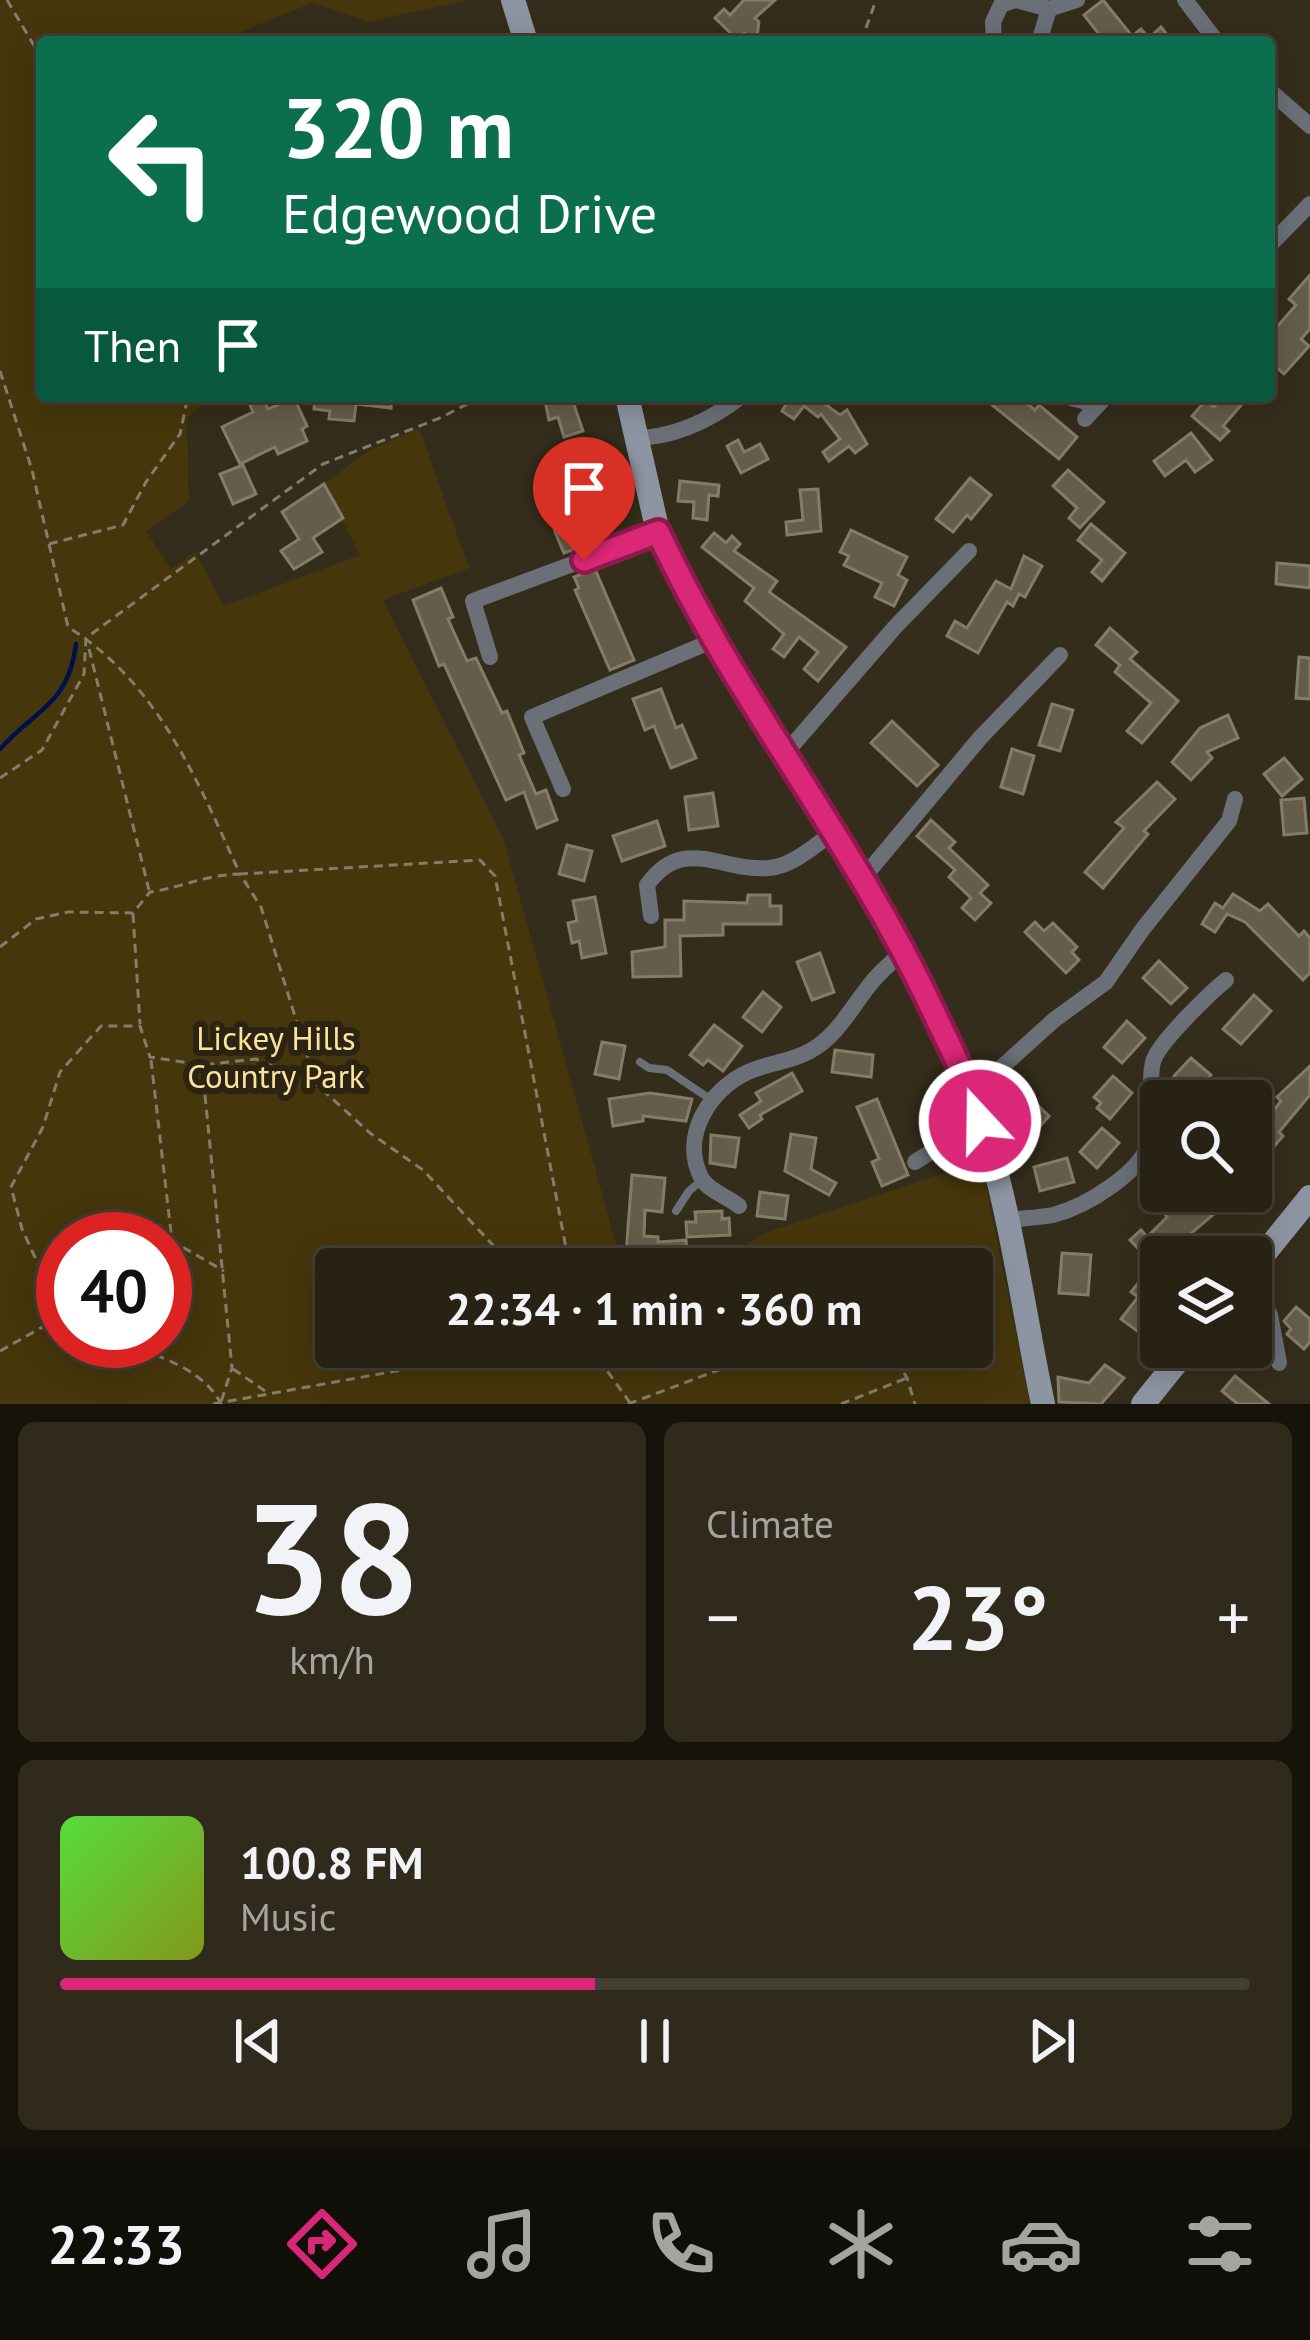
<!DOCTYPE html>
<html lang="en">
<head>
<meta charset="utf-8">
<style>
	body { margin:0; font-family:"PT Sans",sans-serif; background:#302a1d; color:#f1f3f6; height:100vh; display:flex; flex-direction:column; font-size:45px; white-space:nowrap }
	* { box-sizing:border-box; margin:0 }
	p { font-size:39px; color:#a5a4a0 }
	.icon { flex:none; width:66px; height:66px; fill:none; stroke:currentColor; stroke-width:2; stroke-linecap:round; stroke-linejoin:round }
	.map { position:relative; height:1404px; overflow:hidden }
	.side { display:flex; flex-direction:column; gap:18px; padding:18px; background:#16130b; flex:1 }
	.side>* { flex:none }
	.hud { position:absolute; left:36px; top:36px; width:1239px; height:366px; border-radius:12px; box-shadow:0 6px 30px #0003,0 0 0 3px #443f34; background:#0b6e4f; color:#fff; overflow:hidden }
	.controls { position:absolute; left:1140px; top:1080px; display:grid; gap:24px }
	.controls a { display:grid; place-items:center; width:132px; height:132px; border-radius:12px; background:#282214; box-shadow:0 6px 30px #0003,0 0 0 3px #443f34; font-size:60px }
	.speed { position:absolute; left:36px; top:1212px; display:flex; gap:24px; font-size:60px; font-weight:700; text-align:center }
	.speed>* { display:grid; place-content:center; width:156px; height:156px; border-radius:50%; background:#282214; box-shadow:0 6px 30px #0003,0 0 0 3px #443f34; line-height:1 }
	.speed .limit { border:18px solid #d22; background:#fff; color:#111 }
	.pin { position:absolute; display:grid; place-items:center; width:102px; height:102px; color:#fff; margin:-123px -51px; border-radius:50% 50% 50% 0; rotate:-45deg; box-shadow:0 0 12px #0007 }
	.pin .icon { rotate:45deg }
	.me { position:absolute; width:132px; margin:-66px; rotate:339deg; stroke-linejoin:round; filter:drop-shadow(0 0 9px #0008) }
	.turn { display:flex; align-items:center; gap:42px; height:252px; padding:0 48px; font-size:54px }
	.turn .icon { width:156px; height:156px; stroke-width:2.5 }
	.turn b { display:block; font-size:84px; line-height:102px }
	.then { display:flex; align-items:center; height:114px; padding:0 48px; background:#0003; gap:24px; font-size:45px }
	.big { font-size:90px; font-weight:700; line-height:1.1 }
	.side .card { flex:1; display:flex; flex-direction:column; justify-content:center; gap:18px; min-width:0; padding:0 42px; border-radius:18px; background:#302a1d }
	.side .dial { align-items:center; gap:0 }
	.dial b { font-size:156px; line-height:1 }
	.song { display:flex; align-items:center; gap:36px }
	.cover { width:144px; height:144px; border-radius:18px; background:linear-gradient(135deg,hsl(110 70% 55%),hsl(70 70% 35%)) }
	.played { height:12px; border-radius:6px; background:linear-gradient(90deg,#db2777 45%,#443f34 45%) }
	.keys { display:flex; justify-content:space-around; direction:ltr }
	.heat { display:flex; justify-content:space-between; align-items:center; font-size:66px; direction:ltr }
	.side .tiles { flex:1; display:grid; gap:18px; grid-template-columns:1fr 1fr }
	.card:last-child { grid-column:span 2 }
	.trip { position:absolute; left:315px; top:1248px; width:678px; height:120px; border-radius:12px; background:#282214; box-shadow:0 6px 30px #0003,0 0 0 3px #443f34; font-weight:700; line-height:120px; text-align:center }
	.tab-bar { display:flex; height:192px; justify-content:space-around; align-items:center; background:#100e08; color:#a5a4a0 }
	.tab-bar .icon { width:84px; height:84px }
	.tab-bar .current { color:#db2777 }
	.tab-bar b { font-size:54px; color:#f1f3f6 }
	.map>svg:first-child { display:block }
	.green { fill:#46360c; fill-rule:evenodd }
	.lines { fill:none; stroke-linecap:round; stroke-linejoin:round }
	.stream { stroke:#000f4e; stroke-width:4.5 }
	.building { fill:#655c49; stroke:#847c68; stroke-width:3 }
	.path { stroke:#837d6d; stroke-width:3; stroke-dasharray:9 6; stroke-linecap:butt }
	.lane { stroke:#6b7078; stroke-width:8 }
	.street { stroke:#6b7078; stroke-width:16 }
	.secondary { stroke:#8d95a2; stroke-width:24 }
	.route-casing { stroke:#8e194d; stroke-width:30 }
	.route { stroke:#db2777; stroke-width:21 }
	.labels { text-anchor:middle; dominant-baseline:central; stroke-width:12; stroke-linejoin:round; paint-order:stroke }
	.park-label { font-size:33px; fill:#fde2a0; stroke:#2b2412 }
</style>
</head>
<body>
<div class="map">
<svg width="1310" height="1404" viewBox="0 0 1310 1404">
	<rect width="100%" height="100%" fill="#352d1b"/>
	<path class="green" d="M0 0H468L369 22 312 3 215 42H42V396H213L187 418 189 501 146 531 171 569 195 552 224 606 360 555 324 484 370 450 419 428 469 568 383 600 504 841 623 1269H336V1347H972V1269H673L721 1259 767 1232 981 1161 1030 1404H0ZM63 1239H165V1341H63Z"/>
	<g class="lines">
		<path class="stream" d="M0 749C36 709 69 704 76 644"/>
	</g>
	<g class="building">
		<path d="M744 0H775L755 18 759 22 757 37 750 38 744 33 738 40 715 18 724 9 730 15Z"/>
		<path d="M1103 0 1132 36 1141 29 1149 38 1161 27 1173 42H1105L1084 15Z"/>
		<path d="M1310 275V329L1301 339 1309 346 1284 374 1269 361V336L1296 305 1289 299Z"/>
		<path d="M315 396H392L391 408 356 404 354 421 329 419 330 411 314 409Z"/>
		<path d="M544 396H571L583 431 564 437 558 417 549 420Z"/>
		<path d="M791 396H814L840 415 847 410 867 444 855 453 849 446 829 461 823 452 840 439 821 414 818 417 804 406 794 419 782 411Z"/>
		<path d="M981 396H1018L1035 410 1039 405 1077 437 1059 459Z"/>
		<path d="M1224 396H1249L1223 426 1229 431 1220 440 1192 416 1206 400 1214 407Z"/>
		<path d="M263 398 268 409 294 398 307 426 302 429 307 441 278 454 275 447 240 464 222 427 253 412 250 405Z"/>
		<path d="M1191 433 1212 460 1195 472 1186 460 1165 476 1154 461Z"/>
		<path d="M738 440 744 452 760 444 768 459 741 473 727 446Z"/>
		<path d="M243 465 256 494 233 504 220 474Z"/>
		<path d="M592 466 596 489 581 492 584 523 577 524 586 545 564 553 555 532 552 507 566 506 559 472Z"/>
		<path d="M1068 470 1104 502 1080 528 1069 518 1077 508 1053 486Z"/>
		<path d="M970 478 991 495 971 519 967 515 953 532 936 519Z"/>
		<path d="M680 481 719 485 718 496 709 495 707 520 693 518 694 502 678 501Z"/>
		<path d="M324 484 343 518 313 538 322 552 294 569 281 551 299 539 282 512Z"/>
		<path d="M818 489 821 531 787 535 786 522 803 520 800 490Z"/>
		<path d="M1091 524 1125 553 1102 581 1092 572 1102 560 1078 540Z"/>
		<path d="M851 530 907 557 898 575 907 580 894 606 875 597 882 583 844 565 849 556 840 552Z"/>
		<path d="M714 533 726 543 732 536 740 544 734 551 777 581 769 592 846 647 818 681 804 669 818 652 799 637 784 657 773 649 784 634 745 601 754 588 702 547Z"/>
		<path d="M1024 556 1042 566 1025 597 1019 594 1013 606 1007 602 978 653 947 636 955 621 967 628 996 581 1011 589Z"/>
		<path d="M1277 563 1310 566V588L1276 584Z"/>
		<path d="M595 569 634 660 610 670 575 590 579 588 574 577Z"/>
		<path d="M441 588 453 617 448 619 467 661 476 658 502 713 507 711 524 753 519 755 536 794 546 790 557 820 537 828 524 792 506 800 444 664 439 666 413 600Z"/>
		<path d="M1110 628 1137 652 1130 659 1178 701 1142 743 1127 731 1151 703 1115 672 1120 665 1096 645Z"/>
		<path d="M1299 657 1310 658V699L1296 698Z"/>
		<path d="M661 689 676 728 682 725 696 758 671 768 654 726 645 730 633 699Z"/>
		<path d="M1052 704 1073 710 1060 751 1039 745Z"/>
		<path d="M1228 715 1238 738 1207 752 1212 758 1191 780 1172 762 1200 728Z"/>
		<path d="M892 721 938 765 917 786 871 743Z"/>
		<path d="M1012 749 1034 756 1023 794 1001 787Z"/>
		<path d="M1284 758 1302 779 1282 796 1264 774Z"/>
		<path d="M1157 782 1175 799 1144 831 1148 834 1103 888 1085 872 1124 828 1116 822Z"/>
		<path d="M713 793 718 826 689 830 685 797Z"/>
		<path d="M1304 798 1307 833 1284 835 1281 800Z"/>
		<path d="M931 820 955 842 949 848 988 885 980 893 991 903 975 920 962 908 971 898 949 877 955 870 917 836Z"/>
		<path d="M657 821 665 846 622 861 613 836Z"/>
		<path d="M567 845 592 851 584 881 559 874Z"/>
		<path d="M1233 894 1260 911 1268 904 1299 936 1304 931 1310 938V973L1303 980 1245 922 1227 914 1215 932 1202 924 1215 903 1223 908Z"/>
		<path d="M748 895H770V906H781V924H723V935L680 936 681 976 633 977 632 952 665 947V920H684V901L747 903Z"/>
		<path d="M595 897 606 953 582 958 579 941 572 943 568 923 577 921 573 901Z"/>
		<path d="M1035 922 1044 931 1053 923 1077 947 1072 952 1079 960 1066 973 1025 932Z"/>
		<path d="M820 953 834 992 812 1000 797 962Z"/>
		<path d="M1159 961 1187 988 1171 1004 1143 978Z"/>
		<path d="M763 992 781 1007 762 1032 743 1017Z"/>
		<path d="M1254 995 1271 1011 1241 1044 1223 1029Z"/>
		<path d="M1127 1021 1145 1038 1122 1063 1104 1047Z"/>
		<path d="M714 1025 742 1046 723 1071 708 1060 703 1065 690 1055Z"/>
		<path d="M602 1042 625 1046 619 1079 595 1074Z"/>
		<path d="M835 1050 873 1055 871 1077 832 1072Z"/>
		<path d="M1191 1058 1211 1075 1194 1094 1174 1076Z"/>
		<path d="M1310 1066V1095L1279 1132 1283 1136 1264 1158 1251 1144 1273 1118 1270 1115 1281 1101 1277 1097Z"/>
		<path d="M792 1073 802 1091 760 1115 762 1119 749 1128 740 1115 761 1101 756 1093Z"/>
		<path d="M1113 1076 1132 1093 1110 1119 1097 1108 1101 1103 1094 1097Z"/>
		<path d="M650 1093 692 1099 686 1121 643 1116V1121L613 1126 609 1099Z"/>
		<path d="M1025 1093 1049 1116 1030 1138 1005 1115Z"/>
		<path d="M877 1099 908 1175 882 1186 872 1162 879 1159 857 1107Z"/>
		<path d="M1102 1128 1119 1143 1097 1168 1080 1152Z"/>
		<path d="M791 1134 816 1138 811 1169 836 1183 829 1195 785 1171Z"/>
		<path d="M711 1135 739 1138 735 1167 710 1163Z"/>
		<path d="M1067 1158 1074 1182 1040 1191 1034 1167Z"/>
		<path d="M632 1175 665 1178 662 1212 645 1210 644 1236 658 1237V1242L686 1240 687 1252 657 1254V1266L636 1264 637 1255 626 1254Z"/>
		<path d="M1206 1191H1241L1154 1265 1130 1240 1141 1230 1147 1237 1167 1217 1164 1213 1175 1202 1184 1211Z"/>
		<path d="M760 1192 788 1196 785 1219 757 1216Z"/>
		<path d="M722 1211V1219L729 1218 730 1235 687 1237 686 1222H696L695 1212Z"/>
		<path d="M1062 1253 1091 1255 1088 1295 1059 1293Z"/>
		<path d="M1139 1282 1160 1298 1145 1318 1157 1327 1148 1339 1121 1319 1138 1297 1131 1292Z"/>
		<path d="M1296 1307 1310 1319V1342L1304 1349 1287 1334 1291 1329 1284 1321Z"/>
		<path d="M1213 1347H1259L1241 1369Z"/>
		<path d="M1105 1365 1124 1378 1101 1404 1059 1402 1058 1377 1089 1383Z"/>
		<path d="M1235 1376 1269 1404H1238L1222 1391Z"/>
	</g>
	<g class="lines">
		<g class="path">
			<path d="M7 0 42 59"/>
			<path d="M861 42 876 0"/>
			<path d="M0 371 32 470 68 627C159 684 197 780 240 874L480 860 495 876 570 1269"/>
			<path d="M49 544 123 525 146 482 180 434 188 396"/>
			<path d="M89 649 149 890"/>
			<path d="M0 778 42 750 84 674 86 638 323 464 440 418 483 396"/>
			<path d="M133 914 140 1024"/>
			<path d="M0 947 36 919 68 912 133 913 150 892C184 887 203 875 240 874L261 907 316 1084 370 1133 423 1170 515 1269"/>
			<path d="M151 1060 172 1241 224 1271"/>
			<path d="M202 1065 232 1368 221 1402"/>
			<path d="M772 1269 815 1253 830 1269"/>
			<path d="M113 1341C151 1353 203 1367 221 1404"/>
			<path d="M590 1347 631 1404"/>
			<path d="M889 1347 907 1378 915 1404"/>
			<path d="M0 1351 62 1316 22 1229 11 1187 43 1127 60 1072 101 1026H140L150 1057 202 1065 256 1059 314 1084"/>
			<path d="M233 1369 265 1391"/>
			<path d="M213 1404 529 1347"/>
			<path d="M628 1404 780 1347"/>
			<path d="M841 1404 907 1378"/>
		</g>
		<g class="lane">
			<path d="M640 1062 649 1068 667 1070 710 1099"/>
			<path d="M676 1211 689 1191 702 1180"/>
		</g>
		<g class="street">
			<path d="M1016 0 1049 9 1077 0"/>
			<path d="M1185 0 1217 42"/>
			<path d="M994 42 993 22 1001 5 1015 0"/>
			<path d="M1039 42 1049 9"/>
			<path d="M1269 90 1310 126"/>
			<path d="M1269 246 1310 204"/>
			<path d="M1071 398 1098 405"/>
			<path d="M1085 419 1106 396"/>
			<path d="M633 438C674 438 711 420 742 396"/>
			<path d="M490 657 473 601 658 532"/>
			<path d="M783 756 895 627 969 551"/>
			<path d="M563 789 532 717 712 641"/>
			<path d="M863 878 980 738 1060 655"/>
			<path d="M651 916 647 885C683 834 722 872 768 868 792 867 815 845 834 832"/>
			<path d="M972 1094 1054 1020 1106 982 1142 930 1229 821 1235 799"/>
			<path d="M915 1162 979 1121"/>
			<path d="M739 1206C727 1196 710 1192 702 1179 679 1137 710 1089 748 1072 767 1063 791 1062 810 1051 838 1036 852 1006 872 982 881 971 894 960 905 950"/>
			<path d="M1007 1220C1022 1218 1038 1218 1053 1215 1087 1206 1143 1172 1152 1137 1157 1113 1147 1086 1153 1062 1157 1044 1210 993 1226 980"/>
			<path d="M1251 1284 1270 1315 1279 1363"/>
		</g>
		<g class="secondary">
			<path d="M513 0 526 42"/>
			<path d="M627 396 658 532 712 641C803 788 909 930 971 1092 1009 1191 1021 1301 1043 1404"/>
			<path d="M1251 1270 1310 1197"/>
			<path d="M1143 1404 1189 1347"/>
		</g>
	</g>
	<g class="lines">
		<g class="route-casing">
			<path id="route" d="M584 560 658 532C736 700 855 843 933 1011 950 1047 969 1082 980 1121"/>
		</g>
		<use href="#route" class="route"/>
	</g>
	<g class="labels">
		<g class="park-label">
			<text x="276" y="1037">Lickey Hills<tspan x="276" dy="38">Country Park</tspan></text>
		</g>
	</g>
</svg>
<div class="controls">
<a><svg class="icon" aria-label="search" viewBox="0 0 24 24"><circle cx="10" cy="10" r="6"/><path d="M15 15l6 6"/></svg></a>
<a><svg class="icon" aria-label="layers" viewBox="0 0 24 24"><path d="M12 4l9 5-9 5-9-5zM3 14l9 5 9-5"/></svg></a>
</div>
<div class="speed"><div class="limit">40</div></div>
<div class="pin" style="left:584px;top:560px;background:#d93025"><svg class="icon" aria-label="arrive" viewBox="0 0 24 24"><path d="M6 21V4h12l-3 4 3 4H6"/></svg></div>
<svg class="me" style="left:980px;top:1121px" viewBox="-20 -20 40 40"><circle r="17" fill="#db2777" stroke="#fff" stroke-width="3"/><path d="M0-11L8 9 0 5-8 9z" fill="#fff"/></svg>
<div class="trip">22:34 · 1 min · 360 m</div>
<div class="hud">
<div class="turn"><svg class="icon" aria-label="left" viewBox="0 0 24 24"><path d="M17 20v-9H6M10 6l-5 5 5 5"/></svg><div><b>320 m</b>Edgewood Drive</div></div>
<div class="then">Then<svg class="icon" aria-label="arrive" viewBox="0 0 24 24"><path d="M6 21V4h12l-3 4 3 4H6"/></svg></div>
</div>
</div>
<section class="side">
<div class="tiles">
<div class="card dial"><b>38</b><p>km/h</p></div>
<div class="card"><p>Climate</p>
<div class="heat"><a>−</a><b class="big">23°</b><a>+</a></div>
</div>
<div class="card">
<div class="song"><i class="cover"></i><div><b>100.8 FM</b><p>Music</p></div></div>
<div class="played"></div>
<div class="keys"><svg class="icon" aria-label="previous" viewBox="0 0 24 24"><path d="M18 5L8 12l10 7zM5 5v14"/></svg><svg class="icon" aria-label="pause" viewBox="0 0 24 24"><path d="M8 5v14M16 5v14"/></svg><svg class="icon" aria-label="next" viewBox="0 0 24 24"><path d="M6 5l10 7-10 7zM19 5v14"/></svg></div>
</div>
</div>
</section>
<nav class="tab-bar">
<b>22:33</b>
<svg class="icon current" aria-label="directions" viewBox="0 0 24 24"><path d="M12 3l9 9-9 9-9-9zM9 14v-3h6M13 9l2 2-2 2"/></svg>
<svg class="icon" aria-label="music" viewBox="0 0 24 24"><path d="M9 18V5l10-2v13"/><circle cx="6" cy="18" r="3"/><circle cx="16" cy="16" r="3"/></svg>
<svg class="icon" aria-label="phone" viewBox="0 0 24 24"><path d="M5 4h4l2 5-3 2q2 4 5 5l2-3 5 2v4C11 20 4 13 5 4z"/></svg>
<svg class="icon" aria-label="climate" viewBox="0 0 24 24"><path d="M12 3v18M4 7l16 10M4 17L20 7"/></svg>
<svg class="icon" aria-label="car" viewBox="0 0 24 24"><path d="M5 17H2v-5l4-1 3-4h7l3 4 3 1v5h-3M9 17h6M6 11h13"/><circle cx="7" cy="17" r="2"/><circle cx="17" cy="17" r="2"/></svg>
<svg class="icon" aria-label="filters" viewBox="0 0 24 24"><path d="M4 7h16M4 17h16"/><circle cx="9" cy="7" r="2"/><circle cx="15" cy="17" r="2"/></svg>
</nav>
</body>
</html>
